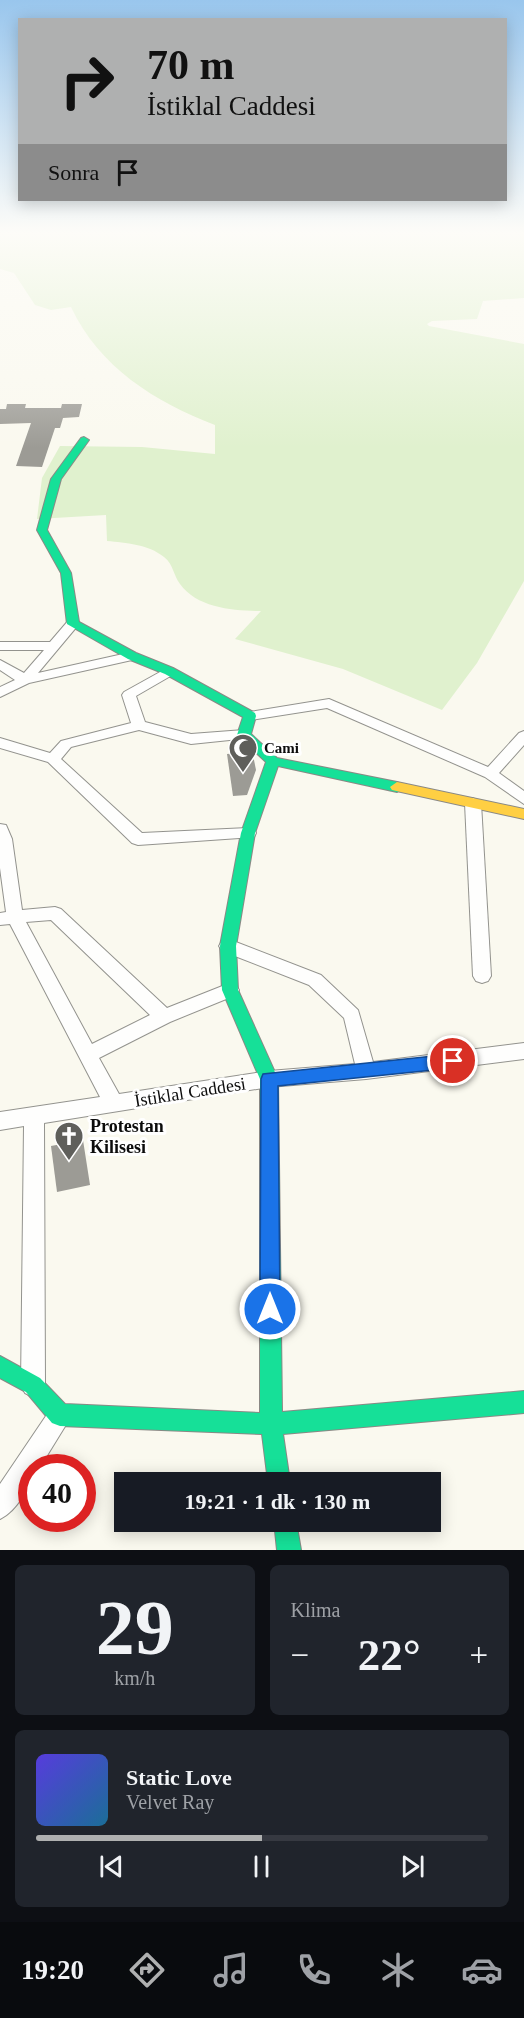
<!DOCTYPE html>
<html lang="tr">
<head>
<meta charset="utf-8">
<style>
	body { margin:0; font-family:Georgia,serif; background:#20242c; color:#f1f3f6; height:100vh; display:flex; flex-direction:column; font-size:22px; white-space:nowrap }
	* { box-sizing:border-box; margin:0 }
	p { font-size:20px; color:#9ea1a6 }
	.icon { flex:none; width:33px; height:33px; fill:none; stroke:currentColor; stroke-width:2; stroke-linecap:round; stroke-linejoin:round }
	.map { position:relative; height:1550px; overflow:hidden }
	.panel { display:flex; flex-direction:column; gap:15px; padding:15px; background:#0d0f14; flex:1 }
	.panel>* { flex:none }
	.hud { position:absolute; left:18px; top:18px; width:489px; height:183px; border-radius:0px; box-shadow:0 3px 15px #0003; background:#afb0b0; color:#111; overflow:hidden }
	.speed { position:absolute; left:18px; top:1454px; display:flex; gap:12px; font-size:30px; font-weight:700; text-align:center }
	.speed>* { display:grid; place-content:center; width:78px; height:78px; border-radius:50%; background:#171b24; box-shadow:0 3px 15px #0003; line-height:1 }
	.speed .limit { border:9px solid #d22; background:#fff; color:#111 }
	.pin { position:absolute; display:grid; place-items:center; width:51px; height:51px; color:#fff; margin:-26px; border:3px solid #fff; border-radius:50%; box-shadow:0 2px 6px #0007 }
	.me { position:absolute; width:66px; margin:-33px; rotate:0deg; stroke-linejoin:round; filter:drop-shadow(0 0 4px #0008) }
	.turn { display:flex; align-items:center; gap:21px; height:126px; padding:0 30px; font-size:27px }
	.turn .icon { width:78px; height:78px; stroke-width:2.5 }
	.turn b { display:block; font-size:42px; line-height:51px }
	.then { display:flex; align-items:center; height:57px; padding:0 30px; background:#0003; gap:12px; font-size:22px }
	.big { font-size:45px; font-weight:700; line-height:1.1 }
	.panel .widget { flex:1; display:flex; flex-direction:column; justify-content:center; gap:9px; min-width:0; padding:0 21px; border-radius:9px; background:#20242c }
	.panel .dial { align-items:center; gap:0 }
	.dial b { font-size:78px; line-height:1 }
	.song { display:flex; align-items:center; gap:18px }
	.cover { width:72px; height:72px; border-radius:9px; background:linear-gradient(135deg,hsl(250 70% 55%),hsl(200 70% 35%)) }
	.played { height:6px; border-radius:3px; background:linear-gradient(90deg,#afb0b0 50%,#363941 50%) }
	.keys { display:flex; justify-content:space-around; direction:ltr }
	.heat { display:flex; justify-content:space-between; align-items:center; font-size:33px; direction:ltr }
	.panel .tiles { flex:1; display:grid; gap:15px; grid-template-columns:1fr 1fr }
	.widget:last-child { grid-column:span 2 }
	.trip { position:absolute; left:114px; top:1472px; width:327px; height:60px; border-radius:0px; background:#171b24; box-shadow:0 3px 15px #0003; font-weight:700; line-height:60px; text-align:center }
	.menu { display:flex; height:96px; justify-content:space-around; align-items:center; background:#090b0e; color:#9ea1a6 }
	.menu .icon { width:42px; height:42px }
	.menu .on { color:#afb0b0 }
	.menu b { font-size:27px; color:#f1f3f6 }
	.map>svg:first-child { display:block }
	.green { fill:#e0f1ce }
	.building { fill:#9c9b95 }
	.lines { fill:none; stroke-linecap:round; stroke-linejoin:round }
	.street-casing { stroke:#93938e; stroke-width:2 }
	.fast-casing { stroke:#8a8985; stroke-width:2 }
	.slow-casing { stroke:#8a8985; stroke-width:2 }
	.street { fill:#fefefd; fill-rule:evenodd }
	.fast { fill:#16e098; fill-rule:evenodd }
	.slow { fill:#ffcf43; fill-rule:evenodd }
	.route { fill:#1a73e8; stroke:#114b97; stroke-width:1.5 }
	.labels { text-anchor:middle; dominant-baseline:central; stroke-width:6; stroke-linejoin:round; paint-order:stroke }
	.poi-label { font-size:15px; font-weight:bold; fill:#0c0c0c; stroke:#fff; text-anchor:start }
	.near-street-label { font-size:18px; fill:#0c0c0c; stroke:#fff }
	.near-poi-label { font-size:18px; font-weight:bold; fill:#0c0c0c; stroke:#fff; text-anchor:start }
</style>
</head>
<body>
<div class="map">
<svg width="524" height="1550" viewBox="0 0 524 1550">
	<rect width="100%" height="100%" fill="#faf9ef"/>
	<path class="green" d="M0 231H524V298L483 301 477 319 432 321 427 324 429 326 524 344V581L477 663 442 710 343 669 235 639 261 611C234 611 197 608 180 584 173 575 174 565 164 557 148 544 126 543 107 541L106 515 37 519 42 478 60 446 142 447 215 454V425C155 402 99 367 71 307L51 310 35 305 14 273 0 269Z"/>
	<g class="building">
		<path d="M7 404H26L25 408H61L62 404H82L79 417 63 418 60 428H55L42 467 16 466 31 423 0 424V409H6Z"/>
		<path d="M247 752 254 760 256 770 247 795 233 796 227 754Z"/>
		<path d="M83 1140 90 1185 57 1192 51 1146Z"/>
	</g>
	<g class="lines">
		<g class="street-casing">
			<g id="street">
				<path d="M73 620 79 624 38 673 132 652 139 656 132 660 29 683 0 697V687L15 680 0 670V660L24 673 44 650H0V642H50L68 621Z"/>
				<path d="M169 667 176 671 174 674 136 696 145 722 191 734 244 730 251 735 249 738 191 744 139 730 71 747 61 759 142 833 248 828 254 829 256 833 254 837 138 845 132 843 48 762 0 748V738L50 753 61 741 131 723 122 695 124 692Z"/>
				<path d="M329 699 488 767 519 733 524 731V745L499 773 524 791V804L485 777 327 708 250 720 243 716 250 712Z"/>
				<path d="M473 798 481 803 491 976 488 981 482 983 476 981 473 976 465 803Z"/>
				<path d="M0 824 6 825 12 839 22 910 55 907 61 909 167 1008 230 983 236 985 239 990 236 995 170 1022 99 1058 119 1094 269 1071 355 1064 344 1018 309 985 222 951 219 946 222 941 228 939 321 975 358 1010 373 1062 524 1043V1059L366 1079 269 1087 44 1123 45 1385 41 1393 33 1397 25 1393 21 1385 24 1126 0 1130V1112L100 1097 10 924 0 925V913L6 912 0 868ZM51 920 150 1015 92 1044 26 922Z"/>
				<path d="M60 1403 68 1407 72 1415 40 1467H32C32 1485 17 1511 0 1519V1484L52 1407Z"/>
			</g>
		</g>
		<g class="fast-casing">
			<g id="fast">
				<path d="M84 437 89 440 61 479 47 530 71 573 79 622 136 653 173 668 255 713 256 716 251 734 277 758 397 782 404 787 397 792 278 766 255 833 236 946 238 990 278 1079 282 1412 524 1391V1413L283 1434 290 1482H268L262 1434 60 1426 52 1423 26 1392 0 1378V1356L40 1378 65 1404 260 1413V1079L222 990 220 946 241 833 266 762 237 735 243 717 165 674 128 659 67 624 61 573 37 530 51 479 81 438Z"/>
				<path d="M274 1521H296L301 1550H277Z"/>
			</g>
		</g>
		<g class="slow-casing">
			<path id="slow" d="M397 782 524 809V819L392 790 390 787Z"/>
		</g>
		<use href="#street" class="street"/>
		<use href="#fast" class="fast"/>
		<use href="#slow" class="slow"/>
	</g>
	<linearGradient id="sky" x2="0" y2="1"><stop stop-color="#99c6ed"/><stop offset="0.52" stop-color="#fdfcf8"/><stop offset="1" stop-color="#fdfcf8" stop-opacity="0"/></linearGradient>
	<rect width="524" height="448" fill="url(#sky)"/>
	<path class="route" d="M453 1054 459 1056 461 1061 459 1066 453 1068 278 1086 280 1309 277 1316 270 1319 263 1316 260 1309 261 1079 263 1074Z"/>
	<defs>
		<g id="mosque-pin" transform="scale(1.5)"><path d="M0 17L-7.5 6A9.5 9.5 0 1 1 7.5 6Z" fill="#5f5f5b" stroke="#fff"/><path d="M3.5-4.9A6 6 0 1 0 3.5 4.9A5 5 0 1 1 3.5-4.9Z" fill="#fff"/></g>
		<g id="church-pin" transform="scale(1.5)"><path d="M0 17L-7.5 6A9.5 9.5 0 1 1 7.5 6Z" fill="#5f5f5b" stroke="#fff"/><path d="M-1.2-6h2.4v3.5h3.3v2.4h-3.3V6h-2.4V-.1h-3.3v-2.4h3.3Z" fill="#fff"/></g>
	</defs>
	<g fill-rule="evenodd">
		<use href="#mosque-pin" x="243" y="748"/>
		<use href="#church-pin" x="69" y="1136"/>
	</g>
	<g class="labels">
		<g class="poi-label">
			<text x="264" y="748">Cami</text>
		</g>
		<g class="near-street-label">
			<text transform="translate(190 1092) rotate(-9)">İstiklal Caddesi</text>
		</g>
		<g class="near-poi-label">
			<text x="90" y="1126">Protestan<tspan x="90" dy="21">Kilisesi</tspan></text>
		</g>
	</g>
</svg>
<div class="speed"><div class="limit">40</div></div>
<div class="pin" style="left:453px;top:1061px;background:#d93025"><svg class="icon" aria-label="arrive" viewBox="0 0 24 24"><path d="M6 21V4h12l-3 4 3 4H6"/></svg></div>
<svg class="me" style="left:270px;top:1309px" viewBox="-20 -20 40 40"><circle r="17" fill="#1a73e8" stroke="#fff" stroke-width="3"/><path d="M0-11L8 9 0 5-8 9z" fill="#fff"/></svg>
<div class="trip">19:21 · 1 dk · 130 m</div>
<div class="hud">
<div class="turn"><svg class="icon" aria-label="right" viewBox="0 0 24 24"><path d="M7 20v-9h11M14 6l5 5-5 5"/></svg><div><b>70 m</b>İstiklal Caddesi</div></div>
<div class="then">Sonra<svg class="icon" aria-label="arrive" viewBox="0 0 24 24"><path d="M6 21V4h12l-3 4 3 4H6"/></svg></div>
</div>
</div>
<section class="panel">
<div class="tiles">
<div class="widget dial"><b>29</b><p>km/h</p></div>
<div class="widget"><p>Klima</p>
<div class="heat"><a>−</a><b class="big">22°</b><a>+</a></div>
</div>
<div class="widget">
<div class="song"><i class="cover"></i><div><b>Static Love</b><p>Velvet Ray</p></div></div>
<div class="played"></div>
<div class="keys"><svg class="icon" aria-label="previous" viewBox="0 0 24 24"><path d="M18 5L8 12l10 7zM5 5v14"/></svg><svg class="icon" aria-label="pause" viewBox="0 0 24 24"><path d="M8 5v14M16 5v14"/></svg><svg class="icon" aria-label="next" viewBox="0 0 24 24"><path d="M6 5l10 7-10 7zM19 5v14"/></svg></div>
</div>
</div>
</section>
<nav class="menu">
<b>19:20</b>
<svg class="icon on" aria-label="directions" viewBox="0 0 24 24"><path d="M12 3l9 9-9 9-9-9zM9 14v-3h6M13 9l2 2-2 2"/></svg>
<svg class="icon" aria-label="music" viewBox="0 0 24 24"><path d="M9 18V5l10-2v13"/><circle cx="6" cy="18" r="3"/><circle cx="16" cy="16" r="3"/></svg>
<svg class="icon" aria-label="phone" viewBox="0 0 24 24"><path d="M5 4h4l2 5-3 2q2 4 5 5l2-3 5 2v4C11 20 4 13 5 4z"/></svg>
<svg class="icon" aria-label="climate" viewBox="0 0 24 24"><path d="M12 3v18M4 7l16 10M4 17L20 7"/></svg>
<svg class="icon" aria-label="car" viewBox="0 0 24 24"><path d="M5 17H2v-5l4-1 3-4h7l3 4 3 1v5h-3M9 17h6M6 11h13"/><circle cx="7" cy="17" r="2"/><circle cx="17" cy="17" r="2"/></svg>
</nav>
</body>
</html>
